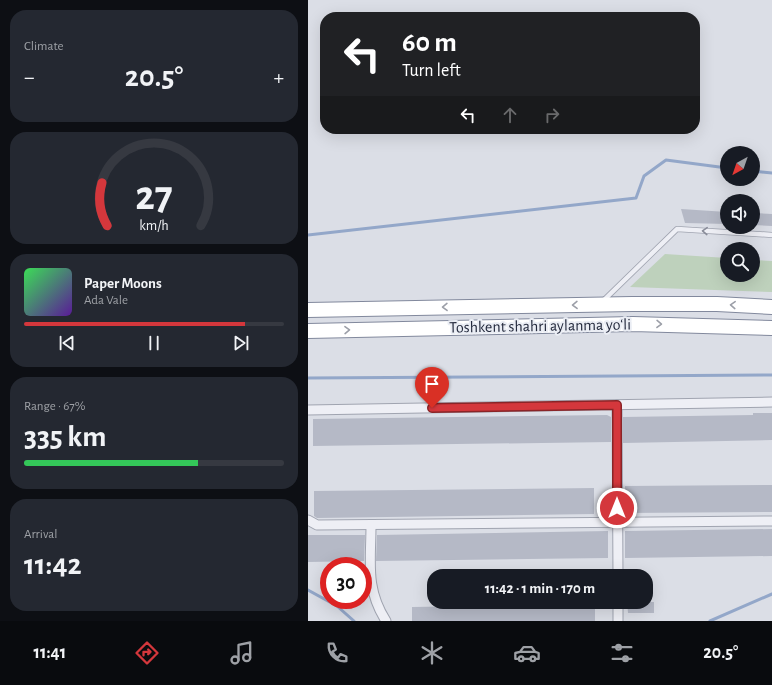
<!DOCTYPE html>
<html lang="en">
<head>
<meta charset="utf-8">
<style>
	body { margin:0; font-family:"Alegreya Sans",sans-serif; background:#242831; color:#f1f3f6; height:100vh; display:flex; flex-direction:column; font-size:15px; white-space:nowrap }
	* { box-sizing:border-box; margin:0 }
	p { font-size:13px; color:#9ea1a6 }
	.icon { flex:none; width:22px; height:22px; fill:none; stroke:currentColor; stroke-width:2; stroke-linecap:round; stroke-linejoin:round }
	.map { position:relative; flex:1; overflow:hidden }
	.side { display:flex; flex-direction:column; gap:10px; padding:10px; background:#0d0f14; width:308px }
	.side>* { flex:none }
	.banner { position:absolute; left:12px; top:12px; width:380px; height:122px; border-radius:16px; box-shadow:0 4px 16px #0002; background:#202124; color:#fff; overflow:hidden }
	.needle { width:26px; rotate:220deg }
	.fabs { position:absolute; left:412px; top:146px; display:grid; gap:8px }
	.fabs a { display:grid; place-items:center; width:40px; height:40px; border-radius:50%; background:#171b24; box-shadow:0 4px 16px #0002; font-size:20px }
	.speed { position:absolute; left:12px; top:557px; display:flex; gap:8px; font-size:20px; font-weight:700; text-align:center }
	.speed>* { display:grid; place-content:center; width:52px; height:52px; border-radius:50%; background:#171b24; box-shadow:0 4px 16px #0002; line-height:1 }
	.speed .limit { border:6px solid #d22; background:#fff; color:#111 }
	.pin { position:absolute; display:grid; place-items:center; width:34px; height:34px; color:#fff; margin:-41px -17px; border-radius:50% 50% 50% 0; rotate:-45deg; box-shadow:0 0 4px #0007 }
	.pin .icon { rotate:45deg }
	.me { position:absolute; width:44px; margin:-22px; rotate:0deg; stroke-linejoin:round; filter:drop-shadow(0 0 3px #0008) }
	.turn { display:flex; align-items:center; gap:14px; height:84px; padding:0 16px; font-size:18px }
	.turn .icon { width:52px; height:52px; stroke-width:2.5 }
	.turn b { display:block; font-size:28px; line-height:34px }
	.lanes { display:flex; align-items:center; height:38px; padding:0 16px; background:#0003; justify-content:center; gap:20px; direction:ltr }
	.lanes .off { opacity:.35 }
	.big { font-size:30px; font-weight:600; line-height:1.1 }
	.side .tile { flex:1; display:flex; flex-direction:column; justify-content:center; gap:6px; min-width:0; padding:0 14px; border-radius:16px; background:#242831 }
	.side .dial { align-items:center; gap:0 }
	.dial svg { height:104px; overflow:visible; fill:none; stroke:#363941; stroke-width:7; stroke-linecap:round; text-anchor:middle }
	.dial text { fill:#f1f3f6; stroke:none }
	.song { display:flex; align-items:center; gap:12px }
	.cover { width:48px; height:48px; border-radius:6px; background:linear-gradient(135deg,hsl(130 70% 55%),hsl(270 70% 35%)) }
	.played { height:4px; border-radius:2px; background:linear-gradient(90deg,#d4373c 85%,#363941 85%) }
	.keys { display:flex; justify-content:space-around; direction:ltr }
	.heat { display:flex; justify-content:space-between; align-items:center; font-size:22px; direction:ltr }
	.charge { height:6px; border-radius:3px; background:linear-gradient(90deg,#34c759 67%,#363941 0) }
	.trip { position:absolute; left:119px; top:569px; width:226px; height:40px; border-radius:16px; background:#171b24; box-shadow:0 4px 16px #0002; font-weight:600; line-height:40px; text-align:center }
	.menu { display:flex; height:64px; justify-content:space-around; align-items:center; background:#090b0e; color:#9ea1a6 }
	.menu .icon { width:28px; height:28px }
	.menu .current { color:#d4373c }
	.menu b { font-size:18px; color:#f1f3f6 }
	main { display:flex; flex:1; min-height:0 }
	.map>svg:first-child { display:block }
	.green { fill:#bed1bc }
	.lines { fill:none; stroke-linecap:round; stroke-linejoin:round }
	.stream { stroke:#93a7c9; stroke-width:3 }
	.building { fill:#b5b9c6 }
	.service-casing { stroke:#a0a4b0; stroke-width:6 }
	.minor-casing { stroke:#a0a4b0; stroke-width:11 }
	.trunk-casing { stroke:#82899d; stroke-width:16 }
	.service { stroke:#eeeff5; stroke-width:4.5 }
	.minor { stroke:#eeeff5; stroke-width:9 }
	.trunk { stroke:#fff; stroke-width:14 }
	.oneway { stroke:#898c99 }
	.oneway2 { stroke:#9c9fa8 }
	.route-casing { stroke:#8a2427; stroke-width:10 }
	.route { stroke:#d4373c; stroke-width:7 }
	.labels { text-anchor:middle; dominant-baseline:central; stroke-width:4; stroke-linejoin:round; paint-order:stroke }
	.street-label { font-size:16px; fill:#242a3d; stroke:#eaedf4 }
</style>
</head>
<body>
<main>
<section class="side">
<div class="tile"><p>Climate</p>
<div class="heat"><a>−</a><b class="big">20.5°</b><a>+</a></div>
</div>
<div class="tile dial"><svg viewBox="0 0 100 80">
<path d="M14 69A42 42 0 1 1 86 69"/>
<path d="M14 69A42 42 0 0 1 10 36" stroke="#d4373c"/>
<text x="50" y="56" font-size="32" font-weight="700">27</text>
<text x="50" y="72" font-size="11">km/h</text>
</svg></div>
<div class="tile">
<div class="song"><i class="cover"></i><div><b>Paper Moons</b><p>Ada Vale</p></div></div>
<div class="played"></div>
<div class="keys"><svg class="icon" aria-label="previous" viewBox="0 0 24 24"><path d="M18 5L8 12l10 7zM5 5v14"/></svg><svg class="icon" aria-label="pause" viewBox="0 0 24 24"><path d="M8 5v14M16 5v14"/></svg><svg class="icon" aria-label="next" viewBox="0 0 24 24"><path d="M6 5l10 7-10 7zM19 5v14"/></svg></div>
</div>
<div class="tile"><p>Range · 67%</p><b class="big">335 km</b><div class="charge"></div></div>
<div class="tile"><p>Arrival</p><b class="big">11:42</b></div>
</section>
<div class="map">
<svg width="464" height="621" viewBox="0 0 464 621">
	<rect width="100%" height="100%" fill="#dbdee6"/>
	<path class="green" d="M357 254 419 258V275H445V260L464 261V292L322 287Z"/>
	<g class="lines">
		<g class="stream">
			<path d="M445 171 464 173"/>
			<path d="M0 235 328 198 336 176 358 160 419 168"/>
			<path d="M0 378 464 375"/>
			<path d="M0 590 29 606 46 621"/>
			<path d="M402 621 464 594"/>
		</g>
	</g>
	<g class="building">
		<path d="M373 209 419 212V224L377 223Z"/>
		<path d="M445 213 464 214V226L445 225Z"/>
		<path d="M445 413H464V440L315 443V417L445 415Z"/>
		<path d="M299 415 303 417V442L5 446V419Z"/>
		<path d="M464 485V512L317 513V486Z"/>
		<path d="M286 488V514L9 518 6 516V491Z"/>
		<path d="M464 529V556L317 558V531Z"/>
		<path d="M300 531V558L68 561 69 535Z"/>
		<path d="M0 535H57L56 561 0 562Z"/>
		<path d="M319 602H346V613H320Z"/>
		<path d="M287 604V621H104V607Z"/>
	</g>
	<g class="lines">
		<g class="service-casing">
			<path id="service" d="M295 301 369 229 464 235"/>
		</g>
		<g class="minor-casing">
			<g id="minor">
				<path d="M309 405 310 576"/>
				<path d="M0 410 464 402"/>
				<path d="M0 520 9 525 464 521"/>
				<path d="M63 525C63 562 57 588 78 621"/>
				<path d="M310 602V621"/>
			</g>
		</g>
		<g class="trunk-casing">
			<g id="trunk">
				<path d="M0 310 324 304H409L464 307"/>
				<path d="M0 331 325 324 464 328"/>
			</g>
		</g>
		<use href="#service" class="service"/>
		<use href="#minor" class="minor"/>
		<use href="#trunk" class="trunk"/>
	</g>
	<defs><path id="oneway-chevron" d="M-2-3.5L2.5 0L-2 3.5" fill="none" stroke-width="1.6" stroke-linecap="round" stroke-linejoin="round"/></defs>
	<use class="oneway" href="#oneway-chevron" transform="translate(397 231) rotate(-177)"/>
	<g class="oneway2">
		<use href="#oneway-chevron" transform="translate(267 305) rotate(179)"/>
		<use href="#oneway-chevron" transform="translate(425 305) rotate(-177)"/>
		<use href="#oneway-chevron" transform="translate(137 307) rotate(179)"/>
		<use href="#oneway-chevron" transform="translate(351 324) rotate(1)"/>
		<use href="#oneway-chevron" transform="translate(39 330) rotate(-1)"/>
	</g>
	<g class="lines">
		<g class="route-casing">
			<path id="route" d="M124 408 309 405V508"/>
		</g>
		<use href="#route" class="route"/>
	</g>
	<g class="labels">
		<g class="street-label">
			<text transform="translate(232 326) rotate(-1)">Toshkent shahri aylanma yoʻli</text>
		</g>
	</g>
</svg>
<div class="fabs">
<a><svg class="needle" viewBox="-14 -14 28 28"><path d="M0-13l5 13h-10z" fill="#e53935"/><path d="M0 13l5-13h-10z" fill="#9ea1a6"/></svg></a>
<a><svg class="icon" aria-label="sound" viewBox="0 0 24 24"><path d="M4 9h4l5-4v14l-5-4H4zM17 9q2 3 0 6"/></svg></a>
<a><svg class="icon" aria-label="search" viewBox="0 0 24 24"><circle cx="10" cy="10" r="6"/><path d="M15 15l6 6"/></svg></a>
</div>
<div class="speed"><div class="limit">30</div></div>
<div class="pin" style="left:124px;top:408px;background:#d93025"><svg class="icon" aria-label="arrive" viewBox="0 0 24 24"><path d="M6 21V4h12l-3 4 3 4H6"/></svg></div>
<svg class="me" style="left:309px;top:508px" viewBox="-20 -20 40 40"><circle r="17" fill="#d4373c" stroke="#fff" stroke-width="3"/><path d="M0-11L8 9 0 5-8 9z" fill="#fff"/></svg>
<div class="trip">11:42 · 1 min · 170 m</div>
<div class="banner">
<div class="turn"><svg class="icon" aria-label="left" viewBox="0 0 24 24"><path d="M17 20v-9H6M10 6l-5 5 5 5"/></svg><div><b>60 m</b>Turn left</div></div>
<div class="lanes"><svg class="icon" aria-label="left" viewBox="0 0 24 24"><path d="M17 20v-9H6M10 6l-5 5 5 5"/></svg><svg class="icon off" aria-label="ahead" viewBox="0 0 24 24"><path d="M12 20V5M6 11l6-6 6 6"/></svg><svg class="icon off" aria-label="right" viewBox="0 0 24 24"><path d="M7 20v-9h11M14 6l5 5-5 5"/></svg></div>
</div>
</div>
</main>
<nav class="menu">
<b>11:41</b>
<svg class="icon current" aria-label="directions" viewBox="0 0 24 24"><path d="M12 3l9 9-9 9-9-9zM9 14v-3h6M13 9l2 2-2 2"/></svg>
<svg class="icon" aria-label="music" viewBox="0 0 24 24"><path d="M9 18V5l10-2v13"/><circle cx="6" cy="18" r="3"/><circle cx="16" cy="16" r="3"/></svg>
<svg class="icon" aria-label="phone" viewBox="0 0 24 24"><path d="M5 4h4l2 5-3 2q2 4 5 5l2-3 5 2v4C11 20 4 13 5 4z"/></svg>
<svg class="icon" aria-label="climate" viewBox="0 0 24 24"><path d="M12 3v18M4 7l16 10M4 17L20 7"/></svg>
<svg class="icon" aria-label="car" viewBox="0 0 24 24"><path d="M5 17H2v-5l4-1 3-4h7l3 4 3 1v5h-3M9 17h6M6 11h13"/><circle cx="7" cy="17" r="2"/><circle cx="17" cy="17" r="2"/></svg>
<svg class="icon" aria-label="filters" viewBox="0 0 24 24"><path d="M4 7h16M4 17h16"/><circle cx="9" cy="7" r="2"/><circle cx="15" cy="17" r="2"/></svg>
<b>20.5°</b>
</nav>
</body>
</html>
